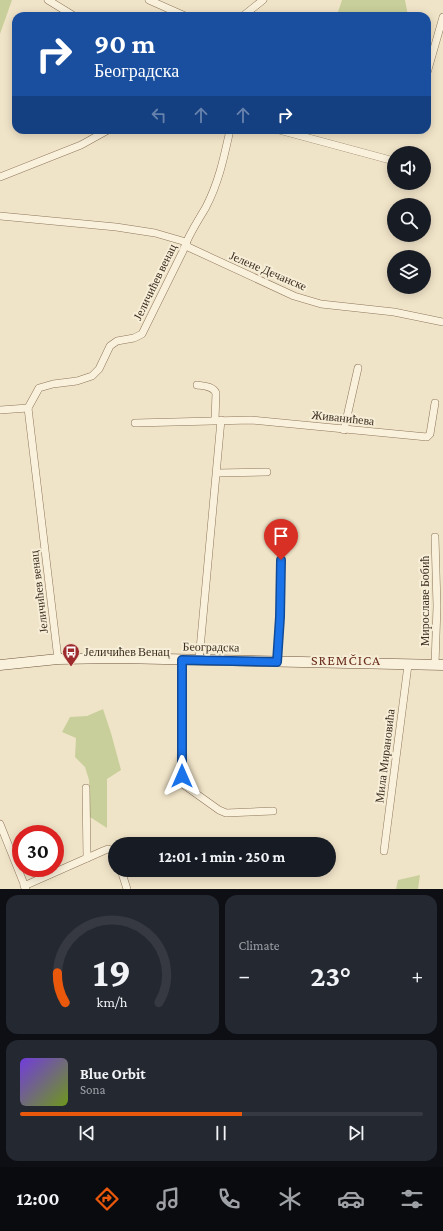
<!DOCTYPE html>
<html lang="en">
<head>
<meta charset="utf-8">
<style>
	body { margin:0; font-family:"Crimson Pro",serif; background:#242831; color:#f1f3f6; height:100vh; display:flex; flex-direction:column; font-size:15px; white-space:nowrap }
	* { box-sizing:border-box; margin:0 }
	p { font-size:13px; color:#9ea1a6 }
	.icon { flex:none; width:22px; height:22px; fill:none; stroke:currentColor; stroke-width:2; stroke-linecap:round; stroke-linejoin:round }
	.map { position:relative; height:889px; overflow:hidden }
	.sheet { display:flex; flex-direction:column; gap:6px; padding:6px; background:#0d0f14; flex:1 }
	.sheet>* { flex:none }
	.guide { position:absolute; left:12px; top:12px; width:419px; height:122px; border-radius:12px; box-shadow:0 2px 10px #0003; background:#1a4fa0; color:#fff; overflow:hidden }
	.fabs { position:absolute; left:387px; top:146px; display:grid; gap:8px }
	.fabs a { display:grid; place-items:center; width:44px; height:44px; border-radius:50%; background:#171b24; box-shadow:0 2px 10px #0003; font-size:20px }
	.speed { position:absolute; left:12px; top:825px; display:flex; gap:8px; font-size:20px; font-weight:700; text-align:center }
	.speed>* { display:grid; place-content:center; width:52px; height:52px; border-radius:50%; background:#171b24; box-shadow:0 2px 10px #0003; line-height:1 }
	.speed .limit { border:6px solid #d22; background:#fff; color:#111 }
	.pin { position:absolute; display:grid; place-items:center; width:34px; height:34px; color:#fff; margin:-41px -17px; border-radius:50% 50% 50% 0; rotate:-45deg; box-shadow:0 0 4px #0007 }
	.pin .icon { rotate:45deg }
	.me { position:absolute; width:44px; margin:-22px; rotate:0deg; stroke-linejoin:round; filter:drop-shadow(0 0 3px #0008) }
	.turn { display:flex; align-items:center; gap:14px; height:84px; padding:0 16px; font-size:18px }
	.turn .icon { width:52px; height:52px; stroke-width:2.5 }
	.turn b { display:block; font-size:28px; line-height:34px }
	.lanes { display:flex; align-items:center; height:38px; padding:0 16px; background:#0003; justify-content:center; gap:20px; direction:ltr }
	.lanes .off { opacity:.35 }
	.big { font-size:30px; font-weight:700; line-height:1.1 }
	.sheet .tile { flex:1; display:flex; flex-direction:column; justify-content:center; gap:6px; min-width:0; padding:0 14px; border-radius:12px; background:#242831 }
	.sheet .dial { align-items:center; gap:0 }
	.dial svg { height:104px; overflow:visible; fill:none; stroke:#363941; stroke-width:7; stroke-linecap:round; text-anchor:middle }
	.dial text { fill:#f1f3f6; stroke:none }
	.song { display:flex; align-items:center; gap:12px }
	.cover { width:48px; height:48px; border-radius:6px; background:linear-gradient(135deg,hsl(260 70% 55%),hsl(80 70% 35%)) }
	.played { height:4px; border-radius:2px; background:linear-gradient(90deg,#ea580c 55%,#363941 55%) }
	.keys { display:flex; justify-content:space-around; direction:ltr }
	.heat { display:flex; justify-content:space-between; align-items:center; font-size:22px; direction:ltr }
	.sheet .tiles { flex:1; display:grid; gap:6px; grid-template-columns:1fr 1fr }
	.tile:last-child { grid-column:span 2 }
	.trip { position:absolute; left:108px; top:837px; width:228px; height:40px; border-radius:20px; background:#171b24; box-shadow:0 2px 10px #0003; font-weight:700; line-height:40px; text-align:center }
	.tabs { display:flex; height:64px; justify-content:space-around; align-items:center; background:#090b0e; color:#9ea1a6 }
	.tabs .icon { width:28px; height:28px }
	.tabs .active { color:#ea580c }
	.tabs b { font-size:18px; color:#f1f3f6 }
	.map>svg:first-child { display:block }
	.green { fill:#c9cf9b }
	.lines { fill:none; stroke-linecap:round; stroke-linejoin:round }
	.street-casing { stroke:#8d765c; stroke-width:8 }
	.secondary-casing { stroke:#6f573f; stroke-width:11 }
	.street { stroke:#faf1dc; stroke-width:7 }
	.secondary { stroke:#faf1dc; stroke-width:10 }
	.route-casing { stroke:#114b97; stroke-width:10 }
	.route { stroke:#1a73e8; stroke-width:7 }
	.labels { text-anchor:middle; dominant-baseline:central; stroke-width:4; stroke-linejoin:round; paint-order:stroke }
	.street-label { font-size:12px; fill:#3d2e20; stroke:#f7eed8 }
	.poi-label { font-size:12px; fill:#3d2e20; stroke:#f7eed8; text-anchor:start }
	.quarter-label { font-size:14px; letter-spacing:1px; fill:#6b2e1e; stroke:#f7eed8 }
</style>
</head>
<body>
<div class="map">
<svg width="443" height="889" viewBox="0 0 443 889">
	<rect width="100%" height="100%" fill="#f0e4c8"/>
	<g class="green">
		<path d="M0 0H12L0 34Z"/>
		<path d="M342 0H405L408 16H339L338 12Z"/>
		<path d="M103 709 111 733 121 770 107 779V828L90 817 89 780 85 767 75 757 76 738 62 732 70 717 87 716Z"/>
		<path d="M420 875 418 889H396L398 880Z"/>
	</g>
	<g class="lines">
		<g class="street-casing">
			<g id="street">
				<path d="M48 0 74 16"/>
				<path d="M149 0 185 16"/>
				<path d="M243 16 263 0"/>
				<path d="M427 73 443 17"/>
				<path d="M279 130 394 161"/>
				<path d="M0 177 81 145 108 130"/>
				<path d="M0 216 116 227 155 233 186 242"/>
				<path d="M186 242 188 247 294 296 321 304 394 312 443 322"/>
				<path d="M197 385C204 386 213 386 216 393L215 420"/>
				<path d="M0 410 28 408"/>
				<path d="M135 423 251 420 427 437 430 434 435 403"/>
				<path d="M344 430 358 368"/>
				<path d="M217 473 267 472"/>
				<path d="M58 659 28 408 39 388 53 384 77 381 92 376 99 369 110 346 117 341 134 338 142 334 183 251C188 235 198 221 206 207 219 182 224 157 230 130"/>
				<path d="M182 660V776L184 785 219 810 226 813 273 811"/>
				<path d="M199 660 221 420"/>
				<path d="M277 662 280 617 281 560"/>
				<path d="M435 665 437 606 435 537"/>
				<path d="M86 788 87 858"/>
				<path d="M0 824 26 889"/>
				<path d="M384 851 408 665"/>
				<path d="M121 870 127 889"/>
				<path d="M24 886 103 851 108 849 114 851 115 854"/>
			</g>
		</g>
		<g class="secondary-casing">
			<path id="secondary" d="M0 665 58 659 118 658 443 665"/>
		</g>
		<use href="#street" class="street"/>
		<use href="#secondary" class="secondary"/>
	</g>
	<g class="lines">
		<g class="route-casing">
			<path id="route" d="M182 776V660L277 662 280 617 281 560"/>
		</g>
		<use href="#route" class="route"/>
	</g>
	<defs>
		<g id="bus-pin" transform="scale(0.9)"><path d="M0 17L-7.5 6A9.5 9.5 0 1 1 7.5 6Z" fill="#9e2a2b" stroke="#f7eed8"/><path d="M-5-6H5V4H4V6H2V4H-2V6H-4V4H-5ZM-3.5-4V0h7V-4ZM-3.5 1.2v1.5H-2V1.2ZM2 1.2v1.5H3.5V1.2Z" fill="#fff"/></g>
	</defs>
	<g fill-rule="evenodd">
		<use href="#bus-pin" x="71" y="652"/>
	</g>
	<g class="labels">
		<g class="street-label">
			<text transform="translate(268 271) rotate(23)">Јелене Дечанске</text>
			<text transform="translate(155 282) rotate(-64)">Јеличићев венац</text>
			<text transform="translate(343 418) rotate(6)">Живанићева</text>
			<text transform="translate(39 592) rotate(-97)">Јеличићев венац</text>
			<text transform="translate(425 601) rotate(-90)">Мирославе Бобић</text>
			<text transform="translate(211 647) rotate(1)">Београдска</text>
			<text transform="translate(385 756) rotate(-83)">Мила Мирановића</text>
		</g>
		<g class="poi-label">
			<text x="84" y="652">Јеличићев Венац</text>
		</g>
		<g class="quarter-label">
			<text x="346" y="660">SREMČICA</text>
		</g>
	</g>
</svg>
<div class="fabs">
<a><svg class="icon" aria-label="sound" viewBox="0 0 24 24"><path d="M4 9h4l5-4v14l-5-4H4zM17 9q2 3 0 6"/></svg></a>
<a><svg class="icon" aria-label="search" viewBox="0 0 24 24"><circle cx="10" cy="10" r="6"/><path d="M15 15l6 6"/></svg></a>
<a><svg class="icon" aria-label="layers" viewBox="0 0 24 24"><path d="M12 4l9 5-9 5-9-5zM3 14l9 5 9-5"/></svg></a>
</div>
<div class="speed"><div class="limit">30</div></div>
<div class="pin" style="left:281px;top:560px;background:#d93025"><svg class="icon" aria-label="arrive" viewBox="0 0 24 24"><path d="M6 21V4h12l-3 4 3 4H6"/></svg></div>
<svg class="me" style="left:182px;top:776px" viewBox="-20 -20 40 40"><path d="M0-17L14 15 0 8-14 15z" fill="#1a73e8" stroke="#fff" stroke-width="4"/></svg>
<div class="trip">12:01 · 1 min · 250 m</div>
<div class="guide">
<div class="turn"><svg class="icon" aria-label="right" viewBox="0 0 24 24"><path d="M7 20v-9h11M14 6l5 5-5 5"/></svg><div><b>90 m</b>Београдска</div></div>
<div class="lanes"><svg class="icon off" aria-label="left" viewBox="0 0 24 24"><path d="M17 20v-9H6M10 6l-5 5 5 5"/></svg><svg class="icon off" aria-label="ahead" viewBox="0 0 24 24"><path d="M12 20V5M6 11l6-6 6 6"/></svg><svg class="icon off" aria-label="ahead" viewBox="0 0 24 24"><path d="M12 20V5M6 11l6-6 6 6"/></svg><svg class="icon" aria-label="right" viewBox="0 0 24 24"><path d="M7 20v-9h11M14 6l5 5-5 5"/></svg></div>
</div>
</div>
<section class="sheet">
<div class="tiles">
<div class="tile dial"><svg viewBox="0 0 100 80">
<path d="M14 69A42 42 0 1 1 86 69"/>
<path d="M14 69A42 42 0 0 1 8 46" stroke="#ea580c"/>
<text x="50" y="56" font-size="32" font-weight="700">19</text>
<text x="50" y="72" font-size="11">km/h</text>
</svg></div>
<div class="tile"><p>Climate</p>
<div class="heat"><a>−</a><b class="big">23°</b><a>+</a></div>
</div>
<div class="tile">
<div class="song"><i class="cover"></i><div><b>Blue Orbit</b><p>Sona</p></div></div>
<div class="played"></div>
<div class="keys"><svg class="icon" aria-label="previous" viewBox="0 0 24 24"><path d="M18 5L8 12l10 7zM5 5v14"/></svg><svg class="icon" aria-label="pause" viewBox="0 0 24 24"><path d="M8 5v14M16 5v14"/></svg><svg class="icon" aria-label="next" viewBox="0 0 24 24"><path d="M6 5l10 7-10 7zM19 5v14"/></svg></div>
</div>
</div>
</section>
<nav class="tabs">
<b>12:00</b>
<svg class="icon active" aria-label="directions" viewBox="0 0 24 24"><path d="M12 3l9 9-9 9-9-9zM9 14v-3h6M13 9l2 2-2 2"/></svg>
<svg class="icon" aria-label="music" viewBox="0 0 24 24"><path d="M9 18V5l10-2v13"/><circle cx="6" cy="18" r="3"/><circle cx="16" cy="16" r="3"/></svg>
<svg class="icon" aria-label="phone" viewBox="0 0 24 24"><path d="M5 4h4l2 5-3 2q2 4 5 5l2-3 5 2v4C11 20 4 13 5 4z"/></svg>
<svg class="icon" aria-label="climate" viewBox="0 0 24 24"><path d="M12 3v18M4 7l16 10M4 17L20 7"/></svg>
<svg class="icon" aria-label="car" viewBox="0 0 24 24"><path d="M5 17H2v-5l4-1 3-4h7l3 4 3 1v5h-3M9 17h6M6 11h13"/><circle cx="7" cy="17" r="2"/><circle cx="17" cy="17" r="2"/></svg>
<svg class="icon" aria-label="filters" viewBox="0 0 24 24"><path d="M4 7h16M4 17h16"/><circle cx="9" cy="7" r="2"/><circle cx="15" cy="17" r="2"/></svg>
</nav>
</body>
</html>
